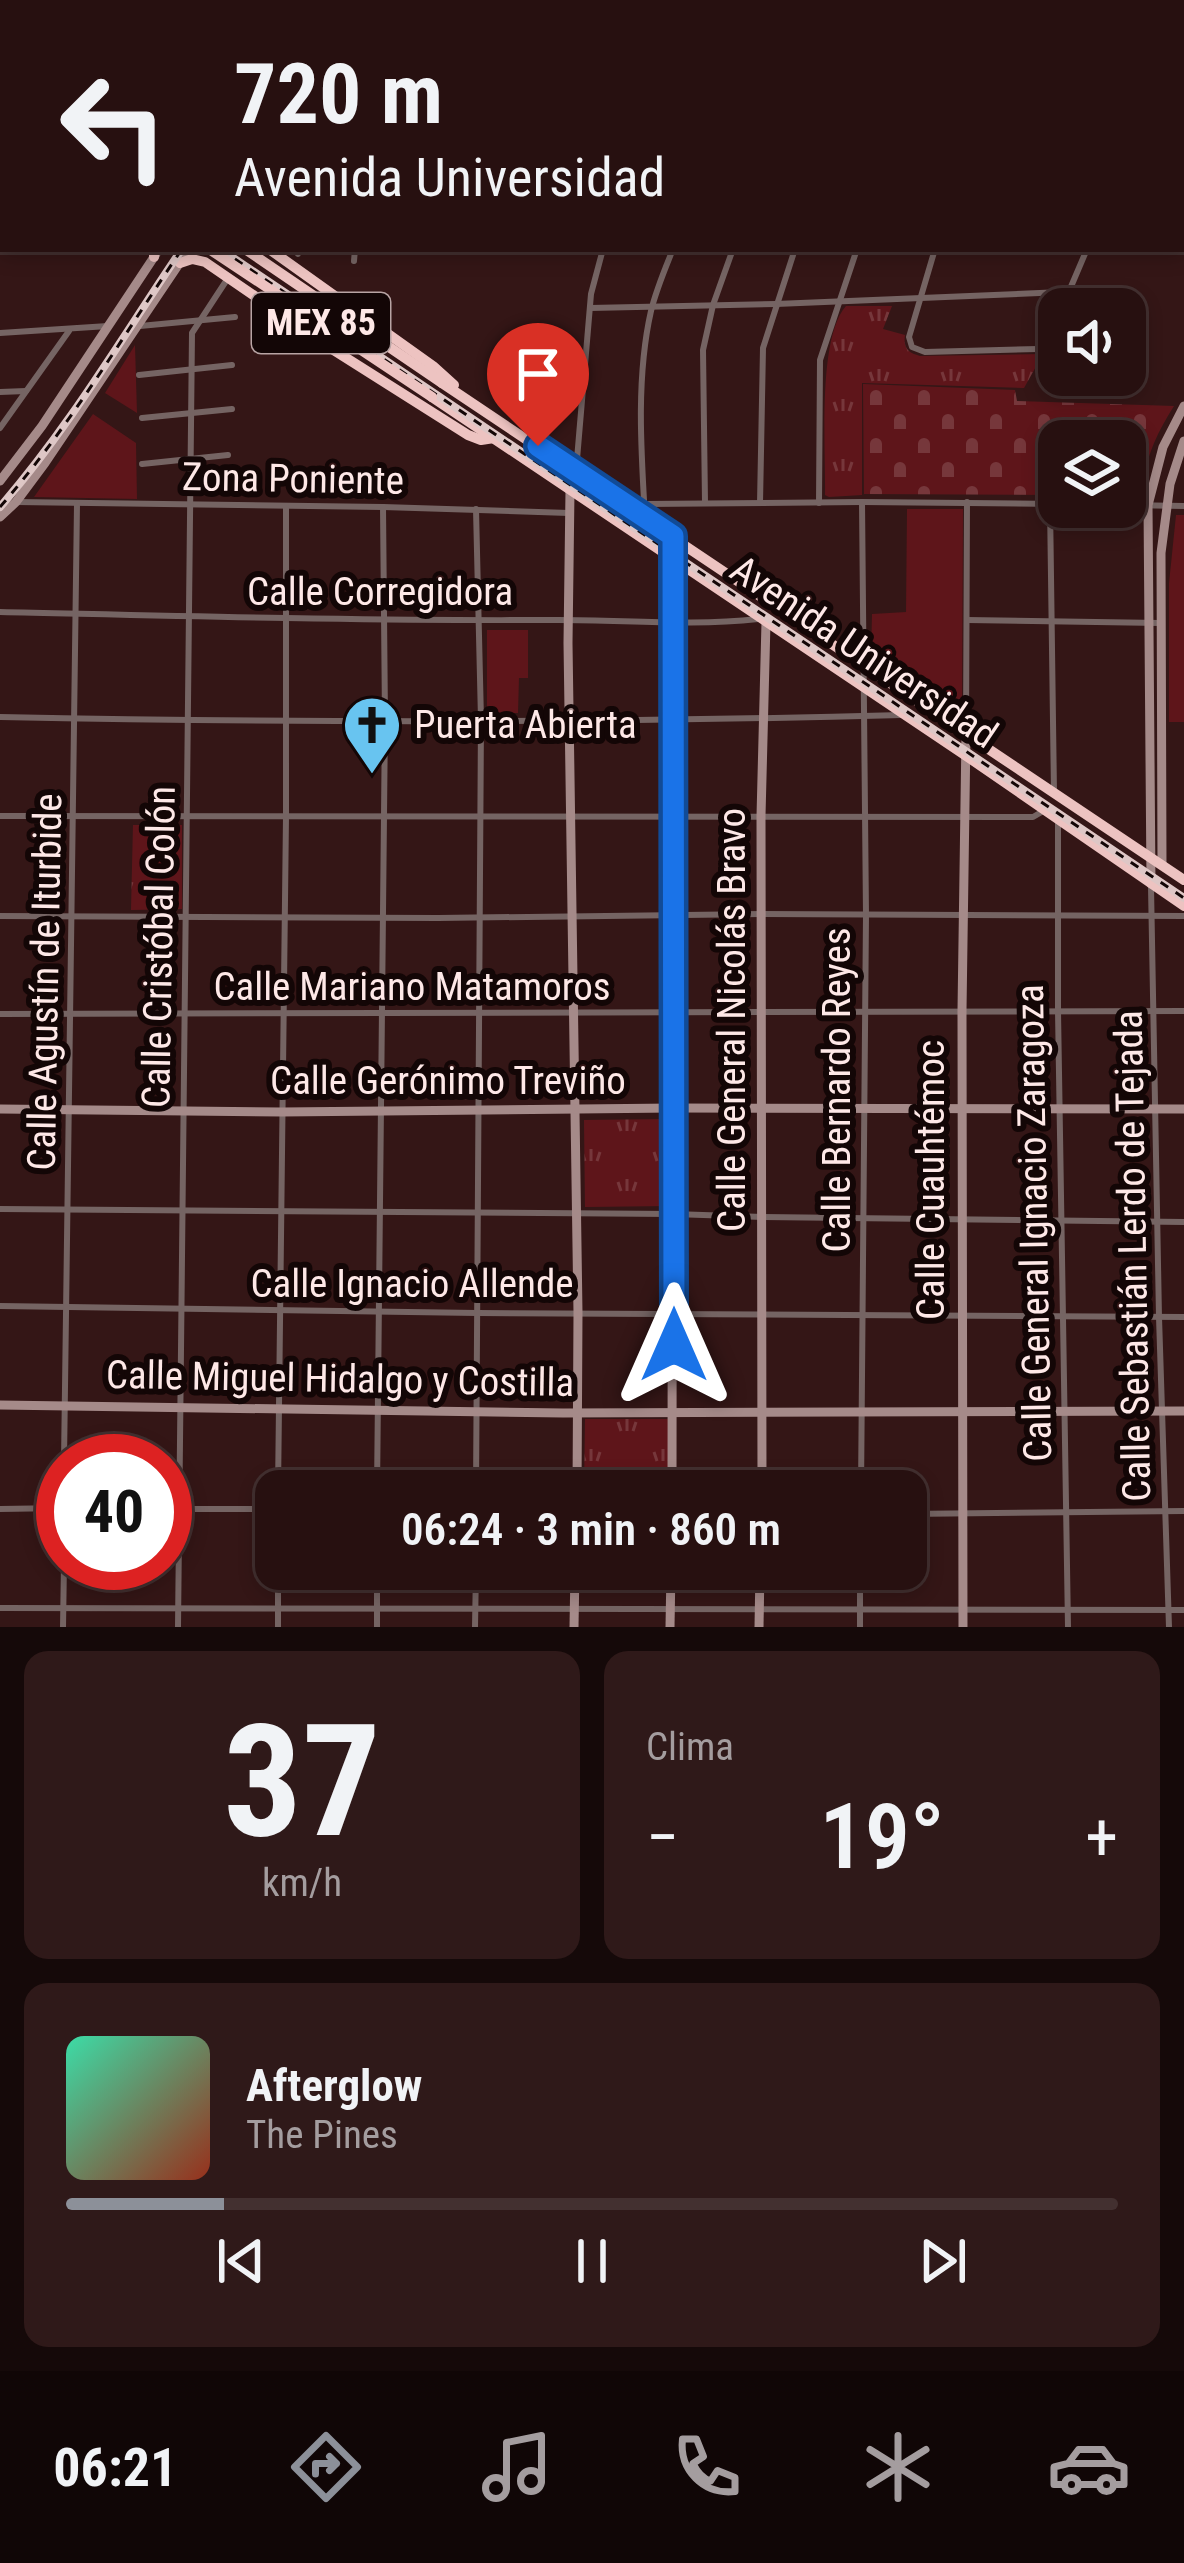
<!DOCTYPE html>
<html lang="es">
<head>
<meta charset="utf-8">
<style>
	body { margin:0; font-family:"Roboto Condensed",sans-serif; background:#2f1919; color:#f1f3f6; height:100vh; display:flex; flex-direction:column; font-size:45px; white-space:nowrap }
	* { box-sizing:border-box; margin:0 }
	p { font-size:39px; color:#a49d9f }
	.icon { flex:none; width:66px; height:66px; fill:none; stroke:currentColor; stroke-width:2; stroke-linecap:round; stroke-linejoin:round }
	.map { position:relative; height:1627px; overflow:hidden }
	.side { display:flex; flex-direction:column; gap:24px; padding:24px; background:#150909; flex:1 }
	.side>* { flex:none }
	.guide { position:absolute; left:0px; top:0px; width:1185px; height:252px; box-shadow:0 6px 18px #0003,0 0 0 3px #433030; background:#271010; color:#f1f3f6; overflow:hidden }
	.fabs { position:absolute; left:1038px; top:288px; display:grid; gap:24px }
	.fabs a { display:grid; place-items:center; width:108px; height:108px; border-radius:24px; background:#271010; box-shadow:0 6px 18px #0003,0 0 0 3px #433030; font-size:60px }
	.speed { position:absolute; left:36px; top:1434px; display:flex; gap:24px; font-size:60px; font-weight:700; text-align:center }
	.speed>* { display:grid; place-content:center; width:156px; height:156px; border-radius:50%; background:#271010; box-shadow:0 6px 18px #0003,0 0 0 3px #433030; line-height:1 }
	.speed .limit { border:18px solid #d22; background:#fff; color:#111 }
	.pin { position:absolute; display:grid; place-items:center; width:102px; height:102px; color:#fff; margin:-123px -51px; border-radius:50% 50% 50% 0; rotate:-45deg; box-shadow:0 0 12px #0007 }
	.pin .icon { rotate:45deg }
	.me { position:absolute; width:132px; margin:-66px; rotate:0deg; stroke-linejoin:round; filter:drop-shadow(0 0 9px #0008) }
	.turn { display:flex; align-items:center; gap:42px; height:252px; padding:0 36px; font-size:54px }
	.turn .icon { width:156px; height:156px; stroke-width:2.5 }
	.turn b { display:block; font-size:84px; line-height:102px }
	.big { font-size:90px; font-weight:600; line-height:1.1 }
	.side .tile { flex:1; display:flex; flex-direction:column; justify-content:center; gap:18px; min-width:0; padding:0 42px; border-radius:24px; background:#2f1919 }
	.side .dial { align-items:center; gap:0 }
	.dial b { font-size:156px; line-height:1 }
	.song { display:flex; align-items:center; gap:36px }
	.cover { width:144px; height:144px; border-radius:18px; background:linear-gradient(135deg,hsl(160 70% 55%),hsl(10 70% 35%)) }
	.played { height:12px; border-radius:6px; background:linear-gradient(90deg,#8c9099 15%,#433030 15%) }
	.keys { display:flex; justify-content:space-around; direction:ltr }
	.heat { display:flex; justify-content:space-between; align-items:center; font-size:66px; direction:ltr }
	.side .tiles { flex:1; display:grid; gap:24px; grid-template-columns:1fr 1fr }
	.tile:last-child { grid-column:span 2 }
	.trip { position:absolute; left:255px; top:1470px; width:672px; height:120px; border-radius:24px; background:#271010; box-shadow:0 6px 18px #0003,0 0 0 3px #433030; font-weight:600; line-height:120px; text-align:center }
	.dock { display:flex; height:192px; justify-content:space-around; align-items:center; background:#100606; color:#a49d9f }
	.dock .icon { width:84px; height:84px }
	.dock .current { color:#8c9099 }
	.dock b { font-size:54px; color:#f1f3f6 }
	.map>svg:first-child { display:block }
	.grass { fill:#5e151a }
	.cemetery { fill:url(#cemetery-stones) }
	.park { fill:url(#park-tufts) }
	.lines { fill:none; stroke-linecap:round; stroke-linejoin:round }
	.street { stroke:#756463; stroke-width:6 }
	.secondary { stroke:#a58a89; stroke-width:9 }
	.highway { stroke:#edc3c1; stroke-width:10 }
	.rail-casing { stroke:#dec7c6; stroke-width:8 }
	.rail { stroke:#130606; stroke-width:3; stroke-dasharray:9; stroke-linecap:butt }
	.highway-bridge { stroke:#edc3c1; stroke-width:10 }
	.route-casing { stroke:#114b97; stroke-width:30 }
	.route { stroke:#1a73e8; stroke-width:21 }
	.labels { text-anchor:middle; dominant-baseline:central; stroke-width:12; stroke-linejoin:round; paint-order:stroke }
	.shield { fill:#130606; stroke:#b8a4a4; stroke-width:3 }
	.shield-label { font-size:36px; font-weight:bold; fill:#fee8e7 }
	.street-label { font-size:39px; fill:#fee8e7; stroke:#130606 }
	.poi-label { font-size:39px; fill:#fee8e7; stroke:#130606; text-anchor:start }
</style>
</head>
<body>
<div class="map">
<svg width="1184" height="1627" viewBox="0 0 1184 1627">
	<defs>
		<pattern id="cemetery-stones" width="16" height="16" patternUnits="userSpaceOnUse" patternTransform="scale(3)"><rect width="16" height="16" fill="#5e151a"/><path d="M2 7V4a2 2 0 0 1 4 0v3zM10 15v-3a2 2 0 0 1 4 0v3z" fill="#76373b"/></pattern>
		<pattern id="park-tufts" width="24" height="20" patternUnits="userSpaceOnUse" patternTransform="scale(3)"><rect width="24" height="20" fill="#5e151a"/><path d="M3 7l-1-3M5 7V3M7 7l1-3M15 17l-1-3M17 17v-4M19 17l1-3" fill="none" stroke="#76373b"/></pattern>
	</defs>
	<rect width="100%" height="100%" fill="#341616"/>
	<g class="grass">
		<path d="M135 345 137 413 105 393Z"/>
		<path d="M93 414 136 443 137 499 34 497Z"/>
		<path d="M907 509H963L962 719 871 656 872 614 906 612Z"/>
		<path d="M1176 515H1184V722H1169V583Z"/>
		<path d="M487 630H528V678H519L518 713H487Z"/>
	</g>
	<path class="cemetery" d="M863 384 1015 390 1017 401 1174 406C1155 436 1144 461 1142 496H1125V441H1059V495L864 494Z"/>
	<g class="park">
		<path d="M846 306H892L883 329 905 335C903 348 908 353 920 356L1043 354 1024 388 862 383V495L829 497 825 495C826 450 817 339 846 306Z"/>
		<path d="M133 825H182V909L131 910Z"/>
		<path d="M668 1119V1206L585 1207 584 1120Z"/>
		<path d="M585 1419H670V1491H584Z"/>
	</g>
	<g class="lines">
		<g class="street">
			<path d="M49 0 50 3"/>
			<path d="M144 0V3"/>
			<path d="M640 0 650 3"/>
			<path d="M908 0 916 3"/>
			<path d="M1129 0 1134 3"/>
			<path d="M206 3V0"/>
			<path d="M458 3 459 0"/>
			<path d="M509 3 510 0"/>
			<path d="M565 3V0"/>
			<path d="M625 3 626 0"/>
			<path d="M688 3 689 0"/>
			<path d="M761 3 762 0"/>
			<path d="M945 3 946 0"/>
			<path d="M1011 3V0"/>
			<path d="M1071 3 1072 0"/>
			<path d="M1182 35 1184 36"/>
			<path d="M1182 56 1184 52"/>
			<path d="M1182 198 1184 195"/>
			<path d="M935 249 909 337 912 347 925 352 1038 349"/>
			<path d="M298 254 299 249"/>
			<path d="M354 261 355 249"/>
			<path d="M590 308 776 304 1063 292 1070 289 1087 249"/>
			<path d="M140 326 235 317"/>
			<path d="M0 333 108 326"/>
			<path d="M139 375 232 365"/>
			<path d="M0 392 26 391"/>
			<path d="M142 418 232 409"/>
			<path d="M0 428 69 331"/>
			<path d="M142 464 228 455"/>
			<path d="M576 471 591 294 603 249"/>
			<path d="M16 502 383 507 569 513"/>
			<path d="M705 503 703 350 713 305 733 249"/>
			<path d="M760 503 763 348 795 249"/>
			<path d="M819 503 820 360 857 249"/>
			<path d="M645 504 862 502 1059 504"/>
			<path d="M1050 504 1054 793"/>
			<path d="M1125 505 1184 506"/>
			<path d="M645 517C641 450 636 377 651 311 656 290 665 269 673 249"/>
			<path d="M0 612C183 616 365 621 548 620 618 619 688 627 758 619"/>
			<path d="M967 620 1160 623"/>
			<path d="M0 717C301 723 602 723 902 715"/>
			<path d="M966 733 967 502"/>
			<path d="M0 816 1033 817 1045 810"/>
			<path d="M1058 822V1011L1068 1627"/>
			<path d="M1151 887 1159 1317 1169 1627"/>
			<path d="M0 916 438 918 762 914 1184 916"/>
			<path d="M0 1014 1184 1011"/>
			<path d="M0 1209 673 1214 763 1217 1184 1222"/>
			<path d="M0 1306 477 1313 1184 1317"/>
			<path d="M64 1461 77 504"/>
			<path d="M278 1491 286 816V506"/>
			<path d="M377 1491 385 719 383 507"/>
			<path d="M476 1491 481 720 476 509"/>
			<path d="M861 1491 866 915 862 502"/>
			<path d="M0 1509 63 1508"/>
			<path d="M165 1509H276"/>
			<path d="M906 1514 1184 1511"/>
			<path d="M278 1569V1627"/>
			<path d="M0 1608 1184 1610"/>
			<path d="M63 1627 64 1563"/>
			<path d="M178 1627 192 333 228 278"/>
			<path d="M377 1627V1569"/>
			<path d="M475 1627 476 1569"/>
			<path d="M860 1627V1569"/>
		</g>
		<g class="secondary">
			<path d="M286 3 288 0"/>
			<path d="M325 3 327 0"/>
			<path d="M354 3 356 0"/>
			<path d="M0 481 42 426 156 254"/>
			<path d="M570 491 568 643 578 1313 577 1491"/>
			<path d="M0 517 16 502 45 463 189 249"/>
			<path d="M1162 865 1161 553 1170 484 1184 441"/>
			<path d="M1151 884 1148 505 1163 447 1184 406"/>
			<path d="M0 1109 282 1112 673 1108 1184 1109"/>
			<path d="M0 1405 563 1413 1184 1411"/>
			<path d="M672 1491 673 536"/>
			<path d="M762 1491 761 816 766 622"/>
			<path d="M574 1627 575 1569"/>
			<path d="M670 1627 671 1569"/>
			<path d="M759 1627 760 1569"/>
			<path d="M963 1627 962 1010 966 734"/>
		</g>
		<g class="highway">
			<path d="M0 75 3 76"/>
			<path d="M0 85 3 87"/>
			<path d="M0 107 3 109"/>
			<path d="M0 123 3 125"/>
			<path d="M269 249 433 366 454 385"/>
			<path d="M154 257V249"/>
			<path d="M180 263 192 259 205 262 332 349 468 435 481 440 494 438"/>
			<path d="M442 383 1184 880"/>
			<path d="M432 397 965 755 1184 906"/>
		</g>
		<g class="rail-casing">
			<g id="rail">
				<path d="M339 3 341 0"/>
				<path d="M0 92 3 95"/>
				<path d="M220 249 1184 898"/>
				<path d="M0 507C69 428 123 336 182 249"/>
			</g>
		</g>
		<use href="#rail" class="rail"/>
		<g class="highway-bridge">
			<path d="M209 249 432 397"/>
			<path d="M245 249 442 383"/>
		</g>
	</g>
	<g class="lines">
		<g class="route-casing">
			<path id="route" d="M538 446 673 536 674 1345"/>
		</g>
		<use href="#route" class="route"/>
	</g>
	<defs>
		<g id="church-pin" transform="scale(3)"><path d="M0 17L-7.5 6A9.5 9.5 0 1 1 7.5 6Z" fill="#68c4f0" stroke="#130606"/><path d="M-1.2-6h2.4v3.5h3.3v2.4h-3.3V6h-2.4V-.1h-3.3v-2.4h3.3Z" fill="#111"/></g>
	</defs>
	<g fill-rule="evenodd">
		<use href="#church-pin" x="372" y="725"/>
	</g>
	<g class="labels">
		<rect class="shield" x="252" y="293" width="138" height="60" rx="9"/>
		<g class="shield-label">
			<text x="321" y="323">MEX 85</text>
		</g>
		<g class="street-label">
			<text transform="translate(293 479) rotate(1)">Zona Poniente</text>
			<text x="380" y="592">Calle Corregidora</text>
			<text transform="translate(864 652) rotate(34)">Avenida Universidad</text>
			<text transform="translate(159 947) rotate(-89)">Calle Cristóbal Colón</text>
			<text transform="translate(45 982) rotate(-89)">Calle Agustín de Iturbide</text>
			<text x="412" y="987">Calle Mariano Matamoros</text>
			<text transform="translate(732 1020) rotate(-90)">Calle General Nicolás Bravo</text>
			<text x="448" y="1081">Calle Gerónimo Treviño</text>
			<text transform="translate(837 1090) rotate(-90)">Calle Bernardo Reyes</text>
			<text transform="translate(931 1180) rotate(-90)">Calle Cuauhtémoc</text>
			<text transform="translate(1034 1223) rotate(-91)">Calle General Ignacio Zaragoza</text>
			<text transform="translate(1133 1256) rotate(-91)">Calle Sebastián Lerdo de Tejada</text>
			<text x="412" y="1284">Calle Ignacio Allende</text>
			<text transform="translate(340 1379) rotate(1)">Calle Miguel Hidalgo y Costilla</text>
		</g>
		<g class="poi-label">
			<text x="414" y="725">Puerta Abierta</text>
		</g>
	</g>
</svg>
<div class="fabs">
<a><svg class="icon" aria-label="sound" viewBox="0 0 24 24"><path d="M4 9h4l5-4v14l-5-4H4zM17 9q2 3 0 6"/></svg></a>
<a><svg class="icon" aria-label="layers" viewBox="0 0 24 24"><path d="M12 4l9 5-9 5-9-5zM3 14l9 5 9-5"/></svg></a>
</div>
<div class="speed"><div class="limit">40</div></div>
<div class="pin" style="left:538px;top:446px;background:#d93025"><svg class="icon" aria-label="arrive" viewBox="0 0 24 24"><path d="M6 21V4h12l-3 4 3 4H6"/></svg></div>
<svg class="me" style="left:674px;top:1345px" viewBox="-20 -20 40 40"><path d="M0-17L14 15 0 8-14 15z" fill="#1a73e8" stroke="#fff" stroke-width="4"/></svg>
<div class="trip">06:24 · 3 min · 860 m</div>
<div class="guide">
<div class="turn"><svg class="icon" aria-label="left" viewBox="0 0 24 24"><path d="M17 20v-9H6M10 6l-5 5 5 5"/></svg><div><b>720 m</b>Avenida Universidad</div></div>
</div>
</div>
<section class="side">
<div class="tiles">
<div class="tile dial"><b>37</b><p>km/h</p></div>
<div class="tile"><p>Clima</p>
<div class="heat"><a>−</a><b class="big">19°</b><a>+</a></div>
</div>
<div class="tile">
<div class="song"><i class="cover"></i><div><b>Afterglow</b><p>The Pines</p></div></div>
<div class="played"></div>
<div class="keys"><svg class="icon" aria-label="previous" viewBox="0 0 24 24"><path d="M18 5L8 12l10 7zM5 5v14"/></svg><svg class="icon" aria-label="pause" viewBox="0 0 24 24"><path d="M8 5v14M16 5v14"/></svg><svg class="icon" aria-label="next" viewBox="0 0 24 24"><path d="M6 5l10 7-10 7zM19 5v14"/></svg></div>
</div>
</div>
</section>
<nav class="dock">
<b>06:21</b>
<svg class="icon current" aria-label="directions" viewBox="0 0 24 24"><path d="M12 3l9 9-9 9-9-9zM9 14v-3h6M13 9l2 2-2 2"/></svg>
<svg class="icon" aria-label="music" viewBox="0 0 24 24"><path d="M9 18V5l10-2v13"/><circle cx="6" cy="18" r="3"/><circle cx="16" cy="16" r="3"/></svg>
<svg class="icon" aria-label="phone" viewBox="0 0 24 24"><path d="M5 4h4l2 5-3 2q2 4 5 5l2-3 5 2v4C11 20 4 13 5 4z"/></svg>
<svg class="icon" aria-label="climate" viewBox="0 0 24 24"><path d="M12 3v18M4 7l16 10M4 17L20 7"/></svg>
<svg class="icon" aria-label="car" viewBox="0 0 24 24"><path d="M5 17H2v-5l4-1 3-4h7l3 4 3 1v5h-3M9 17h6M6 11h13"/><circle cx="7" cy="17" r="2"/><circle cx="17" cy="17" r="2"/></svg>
</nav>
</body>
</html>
